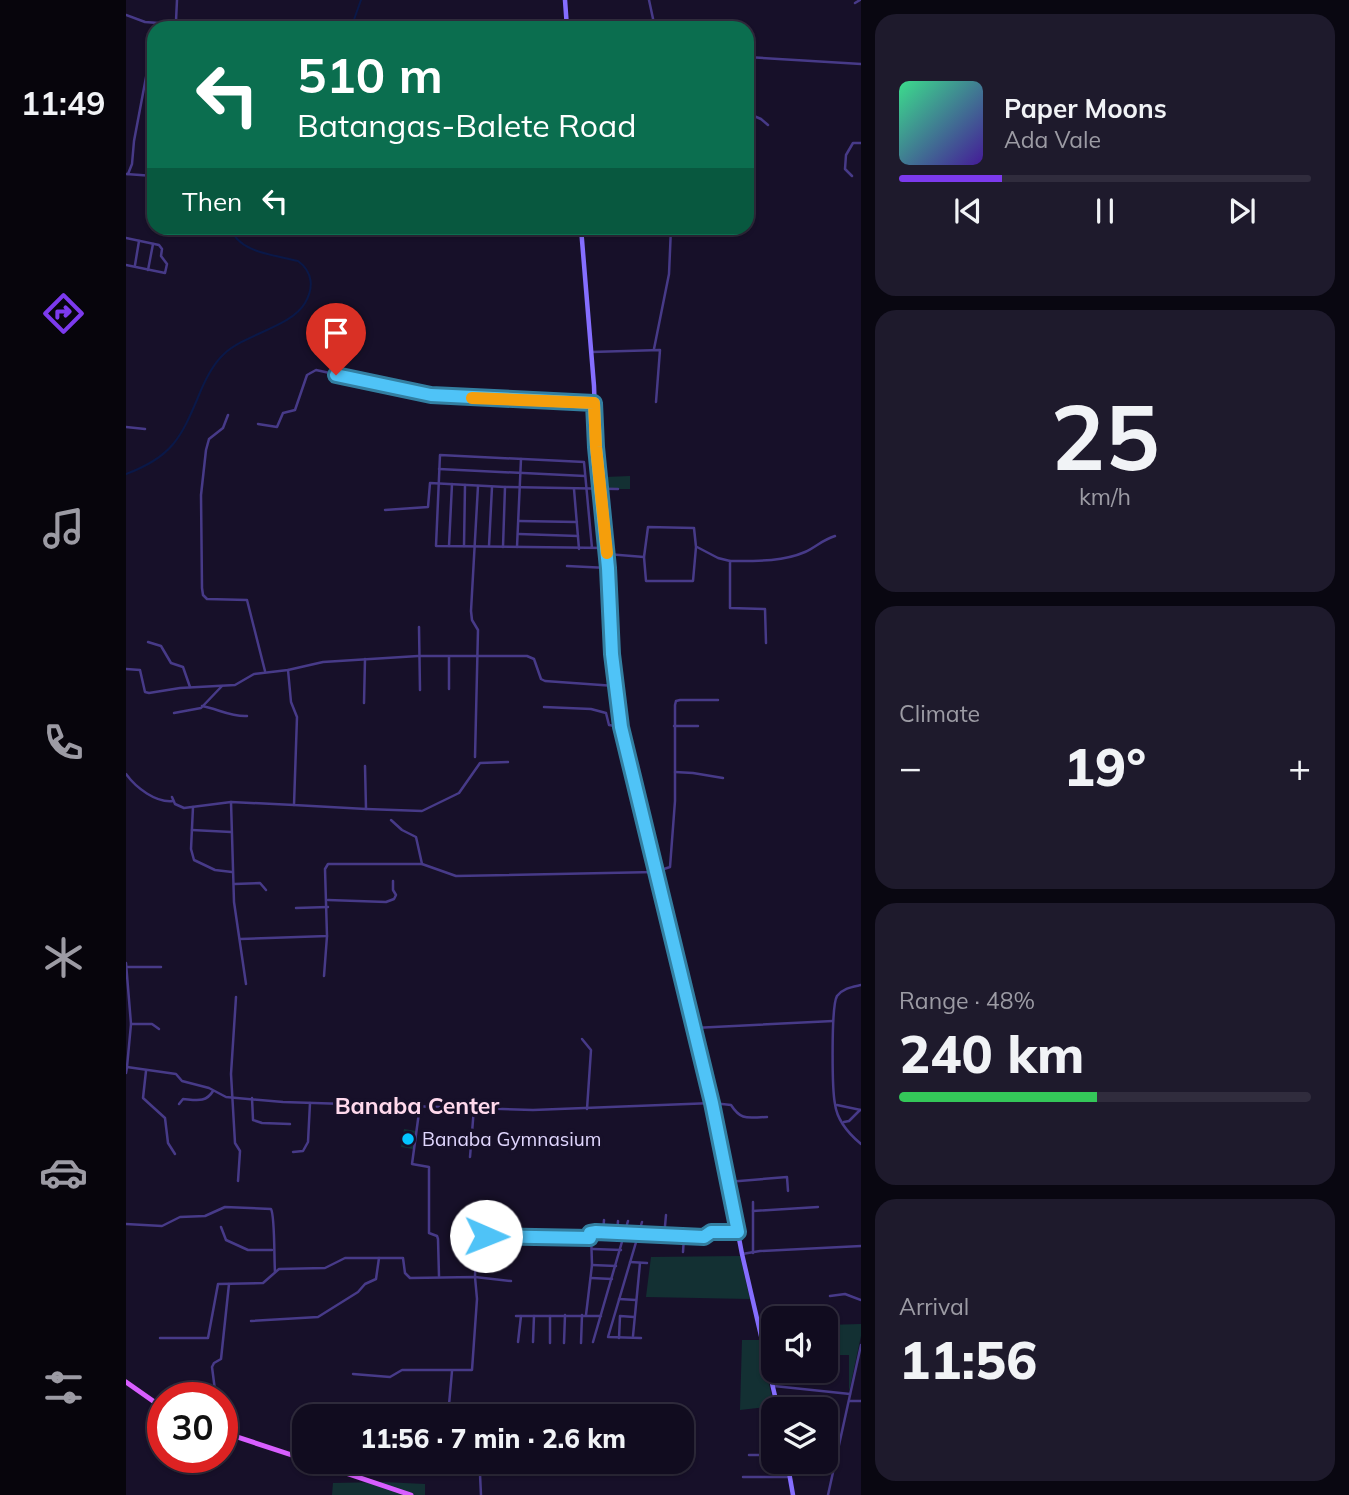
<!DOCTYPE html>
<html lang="en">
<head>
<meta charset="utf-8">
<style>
	body { margin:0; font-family:Mulish,sans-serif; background:#1e1a2c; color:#f1f3f6; height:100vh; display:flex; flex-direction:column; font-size:26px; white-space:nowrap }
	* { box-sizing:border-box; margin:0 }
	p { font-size:23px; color:#9c9ba4 }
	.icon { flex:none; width:38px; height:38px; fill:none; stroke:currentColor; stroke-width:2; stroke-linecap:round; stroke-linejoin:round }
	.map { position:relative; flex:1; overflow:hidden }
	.side { display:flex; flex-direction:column; gap:14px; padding:14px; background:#090711; width:488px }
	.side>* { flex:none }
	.hud { position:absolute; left:21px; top:21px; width:607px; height:214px; border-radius:21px; box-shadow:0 2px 5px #0004,0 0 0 2px #302c3d; background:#0b6e4f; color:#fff; overflow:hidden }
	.fabs { position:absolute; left:635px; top:1306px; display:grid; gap:14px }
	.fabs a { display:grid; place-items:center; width:77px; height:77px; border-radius:14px; background:#110c1f; box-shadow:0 2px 5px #0004,0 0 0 2px #302c3d; font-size:35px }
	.speed { position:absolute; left:21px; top:1382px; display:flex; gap:14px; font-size:35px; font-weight:700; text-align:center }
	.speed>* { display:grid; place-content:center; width:91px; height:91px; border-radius:50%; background:#110c1f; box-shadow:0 2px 5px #0004,0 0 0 2px #302c3d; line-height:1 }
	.speed .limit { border:10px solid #d22; background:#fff; color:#111 }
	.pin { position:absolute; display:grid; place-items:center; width:60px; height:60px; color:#fff; margin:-72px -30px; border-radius:50% 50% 50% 0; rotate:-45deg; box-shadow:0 0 7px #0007 }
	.pin .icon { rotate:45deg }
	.me { position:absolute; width:77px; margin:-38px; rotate:91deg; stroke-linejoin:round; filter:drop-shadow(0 0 5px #0008) }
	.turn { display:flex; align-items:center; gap:24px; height:147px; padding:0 35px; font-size:32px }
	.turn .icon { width:91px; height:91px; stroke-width:2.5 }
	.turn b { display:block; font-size:49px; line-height:60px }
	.then { display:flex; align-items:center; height:66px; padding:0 35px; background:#0003; gap:14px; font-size:26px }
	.big { font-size:52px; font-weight:800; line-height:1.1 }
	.side .card { flex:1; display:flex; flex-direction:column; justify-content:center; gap:10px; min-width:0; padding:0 24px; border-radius:21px; background:#1e1a2c }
	.side .dial { align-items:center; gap:0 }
	.dial b { font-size:91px; line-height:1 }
	.song { display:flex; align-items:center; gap:21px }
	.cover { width:84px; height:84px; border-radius:10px; background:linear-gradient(135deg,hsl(150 70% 55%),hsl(260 70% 35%)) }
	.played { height:7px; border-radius:4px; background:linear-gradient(90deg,#7c3aed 25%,#302c3d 25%) }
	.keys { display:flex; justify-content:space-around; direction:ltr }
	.heat { display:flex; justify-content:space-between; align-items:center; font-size:38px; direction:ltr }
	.charge { height:10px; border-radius:5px; background:linear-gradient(90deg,#34c759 48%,#302c3d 0) }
	.trip { position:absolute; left:166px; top:1404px; width:402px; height:70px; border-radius:21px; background:#110c1f; box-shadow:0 2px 5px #0004,0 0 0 2px #302c3d; font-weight:800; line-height:70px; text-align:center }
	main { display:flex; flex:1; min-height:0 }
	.tab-bar { display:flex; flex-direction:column; width:126px; justify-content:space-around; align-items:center; background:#07050c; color:#9c9ba4 }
	.tab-bar .icon { width:49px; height:49px }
	.tab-bar .current { color:#7c3aed }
	.tab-bar b { font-size:32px; color:#f1f3f6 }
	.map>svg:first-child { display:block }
	.green { fill:#133033 }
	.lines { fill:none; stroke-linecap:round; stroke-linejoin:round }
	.stream { stroke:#0a1848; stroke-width:2 }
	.street { stroke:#473a88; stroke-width:2.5 }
	.secondary { stroke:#856eff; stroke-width:4.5 }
	.primary { stroke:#d85eff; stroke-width:5 }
	.route-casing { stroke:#337fa1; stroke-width:18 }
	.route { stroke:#4fc3f7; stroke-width:12 }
	.slow { stroke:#f59e0b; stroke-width:12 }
	.poi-dot { fill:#03c5ff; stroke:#171029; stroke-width:2.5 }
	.labels { text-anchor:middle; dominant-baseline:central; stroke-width:7; stroke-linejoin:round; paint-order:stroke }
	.poi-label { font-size:19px; fill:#e1d7ff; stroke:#171029; text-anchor:start }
	.quarter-label { font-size:23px; font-weight:bold; fill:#ffd9ec; stroke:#171029 }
</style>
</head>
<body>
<main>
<nav class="tab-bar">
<b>11:49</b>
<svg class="icon current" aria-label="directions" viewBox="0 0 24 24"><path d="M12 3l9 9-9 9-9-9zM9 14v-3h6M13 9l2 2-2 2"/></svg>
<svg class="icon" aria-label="music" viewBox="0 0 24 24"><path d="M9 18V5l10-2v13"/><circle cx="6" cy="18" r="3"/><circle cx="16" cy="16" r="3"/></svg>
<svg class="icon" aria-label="phone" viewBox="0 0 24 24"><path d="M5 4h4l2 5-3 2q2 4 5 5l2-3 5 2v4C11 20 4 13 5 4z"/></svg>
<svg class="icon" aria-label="climate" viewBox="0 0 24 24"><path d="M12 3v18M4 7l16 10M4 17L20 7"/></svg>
<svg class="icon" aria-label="car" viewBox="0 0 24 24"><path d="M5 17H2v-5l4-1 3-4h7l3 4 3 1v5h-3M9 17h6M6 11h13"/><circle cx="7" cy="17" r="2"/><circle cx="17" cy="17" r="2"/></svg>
<svg class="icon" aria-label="filters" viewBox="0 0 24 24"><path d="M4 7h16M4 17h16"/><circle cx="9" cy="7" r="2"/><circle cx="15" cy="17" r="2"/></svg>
</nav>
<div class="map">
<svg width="735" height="1495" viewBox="0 0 735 1495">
	<rect width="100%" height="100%" fill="#171029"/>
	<g class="green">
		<path d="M504 476V489H481L479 477Z"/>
		<path d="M278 1129 290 1131 287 1149 275 1147Z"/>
		<path d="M614 1256 624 1299 520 1297 525 1257Z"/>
		<path d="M735 1324V1336L723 1392V1355H700V1325Z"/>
		<path d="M616 1340H633L648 1406 614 1410Z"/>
		<path d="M668 1461H701L700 1469H670Z"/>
		<path d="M257 1482 299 1484V1495H206L207 1483Z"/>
	</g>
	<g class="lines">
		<g class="stream">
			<path d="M225 28 235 0"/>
			<path d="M0 474C46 457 55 438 73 395 79 380 86 365 98 354 119 334 165 327 179 303 188 288 187 272 172 261 150 255 112 253 105 228"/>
		</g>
		<g class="street">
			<path d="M523 0 529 28"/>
			<path d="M729 3 734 0"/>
			<path d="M0 15 19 22 46 24"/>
			<path d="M69 23 72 28"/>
			<path d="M46 24 50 21 51 0"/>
			<path d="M501 24 511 26 528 25"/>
			<path d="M621 57 735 64"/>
			<path d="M621 113 635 119 642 125"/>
			<path d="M0 174 28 176"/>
			<path d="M2 174 6 164 8 141 21 72 28 67"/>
			<path d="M726 176 719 169 720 155 727 143H735"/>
			<path d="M0 238 33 245 36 249 35 256 41 264 39 273 0 265"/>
			<path d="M9 265 13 241"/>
			<path d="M22 270 27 244"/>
			<path d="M528 349 543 274 545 228"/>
			<path d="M465 352 534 350 530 402"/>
			<path d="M102 415 97 428 83 439 80 450 75 495 76 588 77 595 81 599 121 600 139 671"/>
			<path d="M132 424 151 427 157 413 169 410 181 375 190 370 305 395 468 403"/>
			<path d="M0 427 19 429"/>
			<path d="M313 469 459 476"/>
			<path d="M448 489 453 549"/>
			<path d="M259 510 302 507 304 483 379 487 492 489"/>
			<path d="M393 521 451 522"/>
			<path d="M522 527 568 528 570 547 567 581H520L518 557Z"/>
			<path d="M393 534 452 536"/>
			<path d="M323 546 326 484"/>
			<path d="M338 546 339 485"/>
			<path d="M363 546 366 487"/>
			<path d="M377 547 379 487"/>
			<path d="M391 547 395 459"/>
			<path d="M571 547 592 558 604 561V608L639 609 640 643"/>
			<path d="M466 548 458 462 314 455 310 546 481 548"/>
			<path d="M481 554 518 557"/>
			<path d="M604 561C629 561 656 562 679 552 690 547 696 540 709 536"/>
			<path d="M441 566 482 568"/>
			<path d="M293 627 294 690"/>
			<path d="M22 642 35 646 45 663 57 667 64 687"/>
			<path d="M0 669 14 670 19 692 23 693 54 688 109 685 128 674 162 670 197 662 292 656H401L408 659 415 679 419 681 489 686"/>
			<path d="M162 670 165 702 171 717 168 805 240 809 239 766"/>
			<path d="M323 689V657"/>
			<path d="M238 703 239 659"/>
			<path d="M76 706C92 709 105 717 121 716"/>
			<path d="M418 707 465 709 480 713 483 725 495 727"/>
			<path d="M48 713 75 708 96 686"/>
			<path d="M548 726H572"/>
			<path d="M349 757 352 630 346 620 345 611 352 486"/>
			<path d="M549 772 567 773 597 778"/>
			<path d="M0 774C10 788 30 803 47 801"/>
			<path d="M46 797 49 804 58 808 105 802 168 805"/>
			<path d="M105 802 108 902 120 984"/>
			<path d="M67 807 65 849 68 860 89 870 106 872"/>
			<path d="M240 809 296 811 333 793 354 763 382 762"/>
			<path d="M265 820 276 830 290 837 296 864"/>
			<path d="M66 830 105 832"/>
			<path d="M108 884 134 883 140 890"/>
			<path d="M202 900 260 902 268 899 270 895 267 890V881"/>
			<path d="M170 908 202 907"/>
			<path d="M114 939 201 936 199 869 202 864H296L330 876 529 872 544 867 549 801V705L550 701 554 700H592"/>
			<path d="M0 963 5 1024 1 1067"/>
			<path d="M1 967H35"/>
			<path d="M198 976 201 936"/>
			<path d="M735 985C726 987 717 988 711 996 705 1006 706 1089 709 1104 711 1120 723 1134 735 1144"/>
			<path d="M110 997 105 1074 109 1143 114 1151 112 1181"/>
			<path d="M5 1024H26L33 1029"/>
			<path d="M568 1028 707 1021"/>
			<path d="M456 1039 465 1050 461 1109"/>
			<path d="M20 1071 17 1098 39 1118 42 1143 49 1154"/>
			<path d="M0 1073 1 1067 50 1074 56 1081 83 1088 100 1097 157 1102 407 1110 587 1103 605 1105C616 1122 623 1117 641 1117"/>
			<path d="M126 1098 127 1120 136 1123 164 1124"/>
			<path d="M53 1104 57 1099C70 1100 80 1103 87 1091"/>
			<path d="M294 1105 286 1164 303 1167V1233L311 1236 312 1239 313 1276"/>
			<path d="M711 1105 735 1110"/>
			<path d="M718 1122 723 1121 734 1110"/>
			<path d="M167 1152 177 1151 182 1142 184 1103"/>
			<path d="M344 1157 348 1108"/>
			<path d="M601 1182 661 1177 662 1191"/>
			<path d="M627 1211 692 1207"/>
			<path d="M0 1224 36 1226 54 1217 79 1216 99 1207 145 1209C149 1216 148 1259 149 1272"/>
			<path d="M95 1227 100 1240 122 1250H146"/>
			<path d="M477 1233 478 1220"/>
			<path d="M491 1234 492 1221"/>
			<path d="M538 1237 540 1215"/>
			<path d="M467 1249 495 1250"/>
			<path d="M557 1252 558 1237"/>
			<path d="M627 1253V1202"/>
			<path d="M616 1254 634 1251 735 1246"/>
			<path d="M504 1262 521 1263"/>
			<path d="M466 1265 490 1266"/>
			<path d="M465 1278 486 1279"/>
			<path d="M704 1296 719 1294 735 1300"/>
			<path d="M493 1299 510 1300"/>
			<path d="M460 1315 466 1265 465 1232 578 1237 585 1232H612"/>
			<path d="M390 1316H475"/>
			<path d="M125 1321 192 1317 232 1292 239 1284 250 1279 253 1258"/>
			<path d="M507 1336 514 1263"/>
			<path d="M34 1338H82L92 1284 137 1283 153 1269 199 1268 219 1258H277L279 1273 284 1278 349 1277 385 1281"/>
			<path d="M493 1338 494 1316 508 1317"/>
			<path d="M515 1338 482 1337 516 1222"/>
			<path d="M392 1342 395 1316"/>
			<path d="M407 1342 408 1316"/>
			<path d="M467 1342 502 1221"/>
			<path d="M424 1343V1316"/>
			<path d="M438 1343 439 1315"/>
			<path d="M455 1343 456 1315"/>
			<path d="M227 1374 264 1377 276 1370H346L351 1299 349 1277 350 1241 353 1237 464 1238"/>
			<path d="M648 1386 724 1394"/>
			<path d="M90 1398 86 1367 88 1363 95 1359 103 1284"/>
			<path d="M723 1401H735"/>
			<path d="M322 1416 326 1371"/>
			<path d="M700 1445 712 1444"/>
			<path d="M623 1455H648"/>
			<path d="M320 1461 322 1473 354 1474 355 1495"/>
			<path d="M617 1477H663"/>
			<path d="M702 1495 735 1345"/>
		</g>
		<g class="secondary">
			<path d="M439 0 441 28"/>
			<path d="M455 228 468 386 470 447 482 568 486 654 495 727 587 1103 616 1254 652 1409"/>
			<path d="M661 1461 667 1495"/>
		</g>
		<g class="primary">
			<path d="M0 1382 37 1408"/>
			<path d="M96 1432 178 1459"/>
			<path d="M184 1461 285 1495"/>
		</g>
	</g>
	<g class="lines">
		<g class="route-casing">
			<path id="route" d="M210 375 305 395 468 403 470 447 482 568 486 654 495 727 586 1103 612 1232H585L578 1237 470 1232 464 1233V1238L360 1236"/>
		</g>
		<use href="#route" class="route"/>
		<path class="slow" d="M346 398 468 403 470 447 481 553"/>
	</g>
	<circle class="poi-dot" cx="282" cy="1139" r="7"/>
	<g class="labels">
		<g class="poi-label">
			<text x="296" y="1139">Banaba Gymnasium</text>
		</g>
		<g class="quarter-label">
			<text x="291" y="1105">Banaba Center</text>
		</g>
	</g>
</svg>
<div class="fabs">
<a><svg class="icon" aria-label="sound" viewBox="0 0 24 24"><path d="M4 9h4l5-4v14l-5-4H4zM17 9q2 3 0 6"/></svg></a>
<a><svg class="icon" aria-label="layers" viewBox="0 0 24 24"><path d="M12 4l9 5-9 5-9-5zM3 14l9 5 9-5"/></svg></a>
</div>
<div class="speed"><div class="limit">30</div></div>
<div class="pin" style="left:210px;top:375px;background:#d93025"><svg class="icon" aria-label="arrive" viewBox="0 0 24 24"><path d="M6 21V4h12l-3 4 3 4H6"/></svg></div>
<svg class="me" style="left:360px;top:1236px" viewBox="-20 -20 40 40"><circle r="19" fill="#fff"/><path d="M0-13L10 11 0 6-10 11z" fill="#4fc3f7"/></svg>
<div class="trip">11:56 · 7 min · 2.6 km</div>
<div class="hud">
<div class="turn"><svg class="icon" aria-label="left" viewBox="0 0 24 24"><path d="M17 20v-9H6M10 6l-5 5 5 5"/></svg><div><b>510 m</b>Batangas-Balete Road</div></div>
<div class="then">Then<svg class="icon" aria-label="left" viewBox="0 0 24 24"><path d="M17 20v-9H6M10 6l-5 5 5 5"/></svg></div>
</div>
</div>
<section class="side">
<div class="card">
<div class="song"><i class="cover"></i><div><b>Paper Moons</b><p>Ada Vale</p></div></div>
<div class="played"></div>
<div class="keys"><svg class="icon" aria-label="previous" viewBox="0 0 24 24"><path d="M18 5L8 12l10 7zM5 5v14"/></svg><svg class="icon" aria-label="pause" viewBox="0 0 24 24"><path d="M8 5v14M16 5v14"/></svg><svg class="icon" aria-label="next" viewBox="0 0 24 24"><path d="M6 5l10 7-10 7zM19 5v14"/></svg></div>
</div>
<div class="card dial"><b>25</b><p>km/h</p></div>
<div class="card"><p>Climate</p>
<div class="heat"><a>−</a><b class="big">19°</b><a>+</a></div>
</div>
<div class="card"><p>Range · 48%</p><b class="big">240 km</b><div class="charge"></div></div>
<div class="card"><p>Arrival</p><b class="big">11:56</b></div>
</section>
</main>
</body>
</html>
